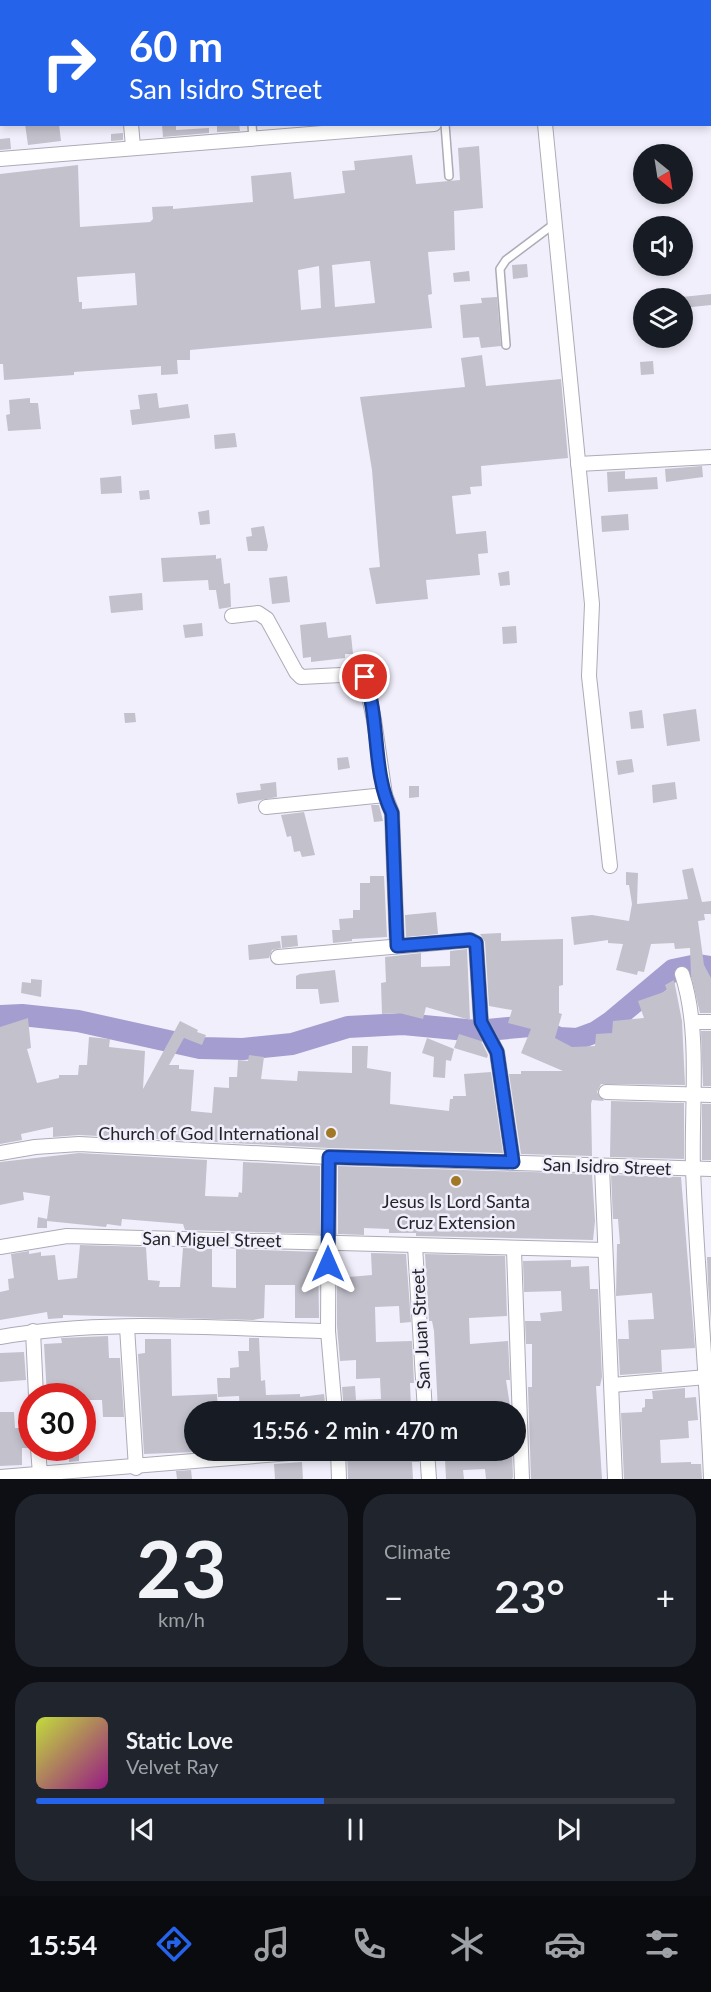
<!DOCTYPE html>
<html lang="en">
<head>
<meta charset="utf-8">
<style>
	body { margin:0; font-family:Lato,sans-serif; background:#20242c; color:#f1f3f6; height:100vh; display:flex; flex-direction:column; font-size:22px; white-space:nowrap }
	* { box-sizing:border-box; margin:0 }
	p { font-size:20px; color:#9ea1a6 }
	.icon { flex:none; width:33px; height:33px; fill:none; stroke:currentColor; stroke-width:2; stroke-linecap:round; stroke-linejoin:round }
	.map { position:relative; height:1479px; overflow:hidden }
	.side { display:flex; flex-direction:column; gap:15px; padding:15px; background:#0d0f14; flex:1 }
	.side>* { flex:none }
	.banner { position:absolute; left:0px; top:0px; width:711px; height:126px; box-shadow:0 3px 9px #0003; background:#2563eb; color:#fff; overflow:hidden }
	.needle { width:39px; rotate:150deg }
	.fabs { position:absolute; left:633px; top:144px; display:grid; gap:12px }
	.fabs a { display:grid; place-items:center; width:60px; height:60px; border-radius:50%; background:#171b24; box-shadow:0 3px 9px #0003; font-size:30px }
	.speed { position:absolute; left:18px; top:1383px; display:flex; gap:12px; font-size:30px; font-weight:700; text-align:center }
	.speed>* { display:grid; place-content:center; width:78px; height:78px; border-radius:50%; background:#171b24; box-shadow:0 3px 9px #0003; line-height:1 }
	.speed .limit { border:9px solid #d22; background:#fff; color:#111 }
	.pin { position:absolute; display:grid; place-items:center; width:51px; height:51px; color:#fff; margin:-26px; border:3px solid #fff; border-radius:50%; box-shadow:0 2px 6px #0007 }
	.me { position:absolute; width:66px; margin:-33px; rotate:0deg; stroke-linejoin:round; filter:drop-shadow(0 0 4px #0008) }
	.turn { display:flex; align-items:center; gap:21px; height:126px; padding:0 30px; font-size:27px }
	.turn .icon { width:78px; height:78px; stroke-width:2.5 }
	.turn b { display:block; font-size:42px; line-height:51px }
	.big { font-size:45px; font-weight:600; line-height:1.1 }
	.side .widget { flex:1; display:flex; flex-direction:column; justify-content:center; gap:9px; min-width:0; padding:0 21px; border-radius:24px; background:#20242c }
	.side .dial { align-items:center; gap:0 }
	.dial b { font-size:78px; line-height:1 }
	.song { display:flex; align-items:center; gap:18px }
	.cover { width:72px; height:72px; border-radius:9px; background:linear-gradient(135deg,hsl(70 70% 55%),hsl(310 70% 35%)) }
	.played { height:6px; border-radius:3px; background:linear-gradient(90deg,#2563eb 45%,#363941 45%) }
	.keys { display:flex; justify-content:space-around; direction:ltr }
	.heat { display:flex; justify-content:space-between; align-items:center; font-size:33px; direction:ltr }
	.side .tiles { flex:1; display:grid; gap:15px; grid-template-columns:1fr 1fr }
	.widget:last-child { grid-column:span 2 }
	.trip { position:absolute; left:184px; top:1401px; width:342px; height:60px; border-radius:30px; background:#171b24; box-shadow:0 3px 9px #0003; font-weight:600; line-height:60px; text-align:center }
	.dock { display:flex; height:96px; justify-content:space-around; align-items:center; background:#090b0e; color:#9ea1a6 }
	.dock .icon { width:42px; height:42px }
	.dock .active { color:#2563eb }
	.dock b { font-size:27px; color:#f1f3f6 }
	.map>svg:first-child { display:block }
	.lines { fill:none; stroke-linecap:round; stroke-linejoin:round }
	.river { stroke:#a49dd0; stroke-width:22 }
	.building { fill:#c2c1cc; fill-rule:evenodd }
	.service-casing { stroke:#acabb6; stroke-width:10 }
	.minor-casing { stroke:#acabb6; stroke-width:16 }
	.service { stroke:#fff; stroke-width:7 }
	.minor { stroke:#fff; stroke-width:14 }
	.route-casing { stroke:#184099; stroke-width:15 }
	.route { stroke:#2563eb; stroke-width:10 }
	.poi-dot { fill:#a07826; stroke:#f1effb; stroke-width:2 }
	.labels { text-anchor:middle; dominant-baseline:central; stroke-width:5; stroke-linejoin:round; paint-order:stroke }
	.poi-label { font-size:18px; fill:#252429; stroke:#f1effb; text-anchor:end }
	.street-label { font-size:18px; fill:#252429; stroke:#f1effb }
</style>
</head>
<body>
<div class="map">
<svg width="711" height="1479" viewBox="0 0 711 1479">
	<rect width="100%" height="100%" fill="#f1effb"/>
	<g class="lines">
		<path class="river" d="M0 1016 22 1015 78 1021 200 1048 243 1049 292 1044 348 1027 403 1024 477 1031 530 1026 559 1038 577 1039 596 1032 611 1022 673 970 697 965 711 967"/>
	</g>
	<g class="building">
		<path d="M25 124H59L61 141 28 145Z"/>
		<path d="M239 124 240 131 217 132V125Z"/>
		<path d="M162 125H176V130L209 128V133L163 137Z"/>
		<path d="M123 133V140L111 141V134Z"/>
		<path d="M10 138 11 149 0 150V139Z"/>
		<path d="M479 146 483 208 454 211 455 250 428 252 432 294 428 295 432 328 190 350V360H177L178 374 161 375V366L74 372V375L4 380 3 364H0V174L78 165 80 227 150 222 153 219 152 207 173 206V209L253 202 251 176 291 172 294 199 345 193 342 171 355 170 354 161 412 155 416 184 460 180 458 148ZM368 261H370L375 303 335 307 332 265ZM319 266 321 308 301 310 298 270ZM135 273 137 305 82 309V302H79L77 277Z"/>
		<path d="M527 264 528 277 513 279 512 265Z"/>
		<path d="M469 271 470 281 454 282 453 273Z"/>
		<path d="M711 294V305L682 308V297Z"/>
		<path d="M497 297 501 346 481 348 479 337 463 338 460 305 482 303 481 298Z"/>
		<path d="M482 355 486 386 561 379 568 458 481 466 482 486 470 487 471 494 452 496 456 534 486 531 488 553 478 554 480 575 426 580 428 599 376 604 369 568 380 567 378 545 372 470 360 397 465 387 461 358Z"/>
		<path d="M653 361 654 374 641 375 640 362Z"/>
		<path d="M157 393 159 408 188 404 190 418 132 425 130 410 140 409 138 395Z"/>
		<path d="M30 398V403H38L41 429 8 431 6 415 10 414 9 400Z"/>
		<path d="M235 433 237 447 215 449 214 435Z"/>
		<path d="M702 466 703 477 666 482 665 469Z"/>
		<path d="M625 471V479L657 477 658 489 608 492 607 472Z"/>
		<path d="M121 476 122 493 101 494 100 478Z"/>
		<path d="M149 490 150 499 140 500 139 491Z"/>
		<path d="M209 510 210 524 200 525 198 512Z"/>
		<path d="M628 514 629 530 602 532 601 516Z"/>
		<path d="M264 526 268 546 267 551H248L246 537 252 536 251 528Z"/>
		<path d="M216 555V559L221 558 224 584 230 583 231 607 219 609 216 590H209L208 580 163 582 161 558Z"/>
		<path d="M509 571 510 585 500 586 498 573Z"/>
		<path d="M287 576 290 602 272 604 269 578Z"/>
		<path d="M142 593 143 610 111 613 109 596Z"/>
		<path d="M326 622 328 638 351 635 353 654H345V658L311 662V657L303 658 300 625Z"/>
		<path d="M202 623 203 636 185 638 183 625Z"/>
		<path d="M516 626 517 643 503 644 502 627Z"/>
		<path d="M696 709 700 741 667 746 663 714Z"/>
		<path d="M642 710 644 728 631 729 629 712Z"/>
		<path d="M124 713H135L136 722 125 723Z"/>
		<path d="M348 757 350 768 338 770 337 758Z"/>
		<path d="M632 759 634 772 618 775 616 761Z"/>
		<path d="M276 782 277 797 238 804 236 793 261 790 260 784Z"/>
		<path d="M675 782 677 799 653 803 652 785Z"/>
		<path d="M409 786H419V797L409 798Z"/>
		<path d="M371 805H379L383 821 374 822Z"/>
		<path d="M304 812 315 855 302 857 300 851 294 852 291 836 287 837 281 815Z"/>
		<path d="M693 868 702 902 711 901V914H704L705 920 698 921 704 965 711 978V1013H700L691 975 690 948 675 949 674 943 651 944 644 972 638 971 637 975 616 970 623 944 608 943V940L574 945 571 917 592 915 629 921 632 904 629 885H626V872L638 873 637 904 688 899 682 870Z"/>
		<path d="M370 876H384L387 937 352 939V941L333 943 332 930H340L339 919 353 918V910H360V883H370Z"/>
		<path d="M436 912 438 934 406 937 405 915Z"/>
		<path d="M501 933V941L563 939V985L559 986V1013L562 1014 555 1038 572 1047 595 1046 596 1034 612 1033 613 1021 644 1018 638 1001 661 993 667 990 665 985 674 980 682 1021 685 1085 601 1084 597 1092 604 1101 592 1100 591 1104 592 1156 521 1154 509 1074H521V1071H563L521 1053 531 1029 508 1023 512 1010 489 1006 485 942 480 934Z"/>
		<path d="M297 935 298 946 282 948 281 936Z"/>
		<path d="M280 941 281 948 272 950 269 958 249 960 248 945Z"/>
		<path d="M467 949 470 1020 426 1007 423 1019 399 1013 382 1014 381 983 386 982 385 957 421 953V967L450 966V951Z"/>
		<path d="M335 970 339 1002 320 1004 318 989H296V976L300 974Z"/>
		<path d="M31 979 42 980 41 997 21 993 22 982 31 983Z"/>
		<path d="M28 1018 31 1048 27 1049 37 1083 59 1078V1075H78L79 1065H87L89 1037 110 1039 109 1047 145 1051 143 1089 180 1021 198 1030 197 1032 206 1035 202 1045 184 1038 169 1065H179V1069L194 1070 191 1111 212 1113 214 1087 229 1088V1077H237L238 1060 248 1061 249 1055 264 1057 261 1079 297 1081 298 1071 352 1073V1046H368L367 1068 391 1072 390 1104 449 1111 450 1099H453V1096H466L464 1074 491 1072 503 1153 329 1148 79 1135 53 1137V1127L21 1134 22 1140 0 1144V1027Z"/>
		<path d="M701 1031H711V1086H703Z"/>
		<path d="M459 1034 481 1041 488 1055 487 1058 454 1048Z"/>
		<path d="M427 1038 454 1049 451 1061 446 1060 445 1078 433 1077 434 1057 422 1053Z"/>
		<path d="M611 1101 684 1103V1159L610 1157Z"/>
		<rect x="702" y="1104" width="9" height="56"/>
		<path d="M79 1153 207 1160 205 1196 238 1197 239 1192 242 1193 243 1162 320 1166V1234L185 1230 183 1224 122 1219 121 1226 107 1224 106 1227 47 1221V1228H37L38 1217 47 1219 50 1196 23 1192 24 1200 0 1205V1162Z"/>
		<path d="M338 1166 592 1174 595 1221 593 1240 416 1236V1233H389V1229L364 1228V1235L338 1234Z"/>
		<path d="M611 1175 681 1177 695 1348 661 1350 662 1372 620 1375 618 1339H629L628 1320 654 1319 652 1293 616 1296 617 1244H620L618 1219H613Z"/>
		<path d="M80 1245 146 1247 148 1280 160 1281 159 1287H180L183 1248 212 1249V1287L236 1288V1249L318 1252 319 1318H295V1285H265L264 1318 253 1320 63 1315V1318L48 1319 47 1312 0 1320V1292L9 1290 8 1279 14 1278 11 1254 29 1251V1254L41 1252V1256L55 1255 58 1280 77 1278Z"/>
		<path d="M371 1253 406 1254 411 1322 400 1323 399 1306 375 1307 376 1342 412 1341 414 1383H410L411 1408 344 1412 342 1387 355 1386 356 1400 381 1399 380 1378 356 1379V1360L340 1361 337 1326V1278L372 1275Z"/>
		<path d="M425 1254 505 1256 507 1316 469 1318 470 1344 508 1341 510 1380H506L511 1412H438L434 1331 432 1321H429Z"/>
		<path d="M707 1257H711V1323L708 1284Z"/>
		<path d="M571 1260V1267L589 1266 590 1289H598L602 1377 600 1386H596L602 1479H531L528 1387H532V1344H526L525 1321H541L540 1313 562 1311 561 1291 524 1292 523 1261Z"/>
		<path d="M108 1336 109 1358H120L124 1417H103L102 1400H82V1396H47L44 1344 62 1343 61 1338Z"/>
		<path d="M249 1338H259L261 1381 265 1380 266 1395 300 1394V1397L324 1394 326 1412H288L287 1408 240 1412 239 1396 218 1397 217 1378H230V1368L239 1367 238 1351H249Z"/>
		<path d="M145 1339H171L172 1396 217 1394 218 1412H195V1452L144 1454 138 1354 145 1353Z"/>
		<path d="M24 1352 26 1380 0 1382V1353Z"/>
		<path d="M685 1388V1398L696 1397 698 1420 688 1421 689 1438 660 1440 661 1463 691 1462V1464H701L702 1479H624L621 1413 642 1412V1408L645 1407V1399H653L652 1391Z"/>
		<path d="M0 1412H14L15 1428H30L28 1448H22V1465L0 1466Z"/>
		<path d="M347 1450H418L419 1462H412L413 1479H348Z"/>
		<path d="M464 1450H512L513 1477 512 1479H486L485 1469 463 1470 464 1479H446L445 1459 464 1458Z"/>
		<path d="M69 1451H79V1461L69 1462Z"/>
		<path d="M302 1462 303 1479H275L274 1464Z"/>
		<path d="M191 1470 192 1479H177L176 1471Z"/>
	</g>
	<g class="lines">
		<g class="service-casing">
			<g id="service">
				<path d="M249 0V2"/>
				<path d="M570 0V2"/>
				<path d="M2 37V59"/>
				<path d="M0 120 2 117"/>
				<path d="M252 124 253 139"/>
				<path d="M445 124 449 176"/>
				<path d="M506 345 500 269 506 260 554 224"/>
			</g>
		</g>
		<g class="minor-casing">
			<g id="minor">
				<path d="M125 0V2"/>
				<path d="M710 96H711"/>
				<path d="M131 124 133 147"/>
				<path d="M545 124 592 604 589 676 610 866"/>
				<path d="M0 159 434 124"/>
				<path d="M578 464 711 457"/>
				<path d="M232 616 258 613 267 619 296 672 301 677 361 674 365 677 374 720 385 795"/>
				<path d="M266 807 385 795 392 813 397 946"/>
				<path d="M278 957 470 940 476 943 481 1022 497 1052 513 1162"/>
				<path d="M682 974C701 1030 691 1108 693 1169 697 1272 707 1375 711 1479"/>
				<path d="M692 1022H711"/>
				<path d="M606 1092 711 1095"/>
				<path d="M0 1153 35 1147 79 1144 329 1157 711 1169"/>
				<path d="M329 1157 328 1331 335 1412"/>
				<path d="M602 1167 615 1479"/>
				<path d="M415 1246 425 1412"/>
				<path d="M0 1247 67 1236 605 1250"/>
				<path d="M514 1250 522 1479"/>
				<path d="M127 1327 136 1468"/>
				<path d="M33 1331 36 1396"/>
				<path d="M0 1337C107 1318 220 1329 328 1331"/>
				<path d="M612 1385 707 1377"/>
				<path d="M38 1448 40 1474"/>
				<path d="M338 1450 339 1479"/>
				<path d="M427 1450 429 1479"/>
				<path d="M0 1477 327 1450"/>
			</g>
		</g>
		<use href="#service" class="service"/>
		<use href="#minor" class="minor"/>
	</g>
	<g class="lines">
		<g class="route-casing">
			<path id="route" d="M328 1264 329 1157 513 1162 497 1052 481 1022 476 943 470 940 397 946 392 813C372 774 380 720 365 677"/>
		</g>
		<use href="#route" class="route"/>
	</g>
	<g class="poi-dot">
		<circle cx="331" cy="1133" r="6"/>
		<circle cx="456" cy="1181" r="6"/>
	</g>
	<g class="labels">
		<g class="poi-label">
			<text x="319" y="1133">Church of God International</text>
			<text x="456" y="1201" text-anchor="middle">Jesus Is Lord Santa<tspan x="456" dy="21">Cruz Extension</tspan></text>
		</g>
		<g class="street-label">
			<text transform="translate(607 1166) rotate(2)">San Isidro Street</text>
			<text transform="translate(212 1239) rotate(1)">San Miguel Street</text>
			<text transform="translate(420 1329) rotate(-93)">San Juan Street</text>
		</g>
	</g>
</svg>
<div class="fabs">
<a><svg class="needle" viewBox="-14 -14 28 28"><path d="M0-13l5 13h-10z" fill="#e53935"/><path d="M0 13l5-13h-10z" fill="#9ea1a6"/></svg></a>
<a><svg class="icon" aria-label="sound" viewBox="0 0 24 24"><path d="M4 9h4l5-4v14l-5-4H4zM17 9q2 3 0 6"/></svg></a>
<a><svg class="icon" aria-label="layers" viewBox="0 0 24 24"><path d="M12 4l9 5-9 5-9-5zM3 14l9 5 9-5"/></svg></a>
</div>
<div class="speed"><div class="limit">30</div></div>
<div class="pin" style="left:365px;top:677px;background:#d93025"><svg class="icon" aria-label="arrive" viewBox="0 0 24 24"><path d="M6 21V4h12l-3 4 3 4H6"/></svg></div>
<svg class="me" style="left:328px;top:1264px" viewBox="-20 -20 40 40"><path d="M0-17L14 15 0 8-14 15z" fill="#2563eb" stroke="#fff" stroke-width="4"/></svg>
<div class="trip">15:56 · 2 min · 470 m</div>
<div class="banner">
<div class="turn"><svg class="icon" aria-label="right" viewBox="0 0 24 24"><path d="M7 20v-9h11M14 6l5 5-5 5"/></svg><div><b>60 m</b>San Isidro Street</div></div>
</div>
</div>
<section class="side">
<div class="tiles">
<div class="widget dial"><b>23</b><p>km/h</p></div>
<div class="widget"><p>Climate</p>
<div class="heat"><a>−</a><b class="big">23°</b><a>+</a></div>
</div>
<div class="widget">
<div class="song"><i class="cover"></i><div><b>Static Love</b><p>Velvet Ray</p></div></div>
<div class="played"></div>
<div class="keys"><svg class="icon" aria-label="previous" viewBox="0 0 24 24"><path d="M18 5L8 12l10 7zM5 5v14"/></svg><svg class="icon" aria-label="pause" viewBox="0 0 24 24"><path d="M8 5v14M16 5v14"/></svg><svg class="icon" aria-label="next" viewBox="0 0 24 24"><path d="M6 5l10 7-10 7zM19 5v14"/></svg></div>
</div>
</div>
</section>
<nav class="dock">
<b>15:54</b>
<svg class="icon active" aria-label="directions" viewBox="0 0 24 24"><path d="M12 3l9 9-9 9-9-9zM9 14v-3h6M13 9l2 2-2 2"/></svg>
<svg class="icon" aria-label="music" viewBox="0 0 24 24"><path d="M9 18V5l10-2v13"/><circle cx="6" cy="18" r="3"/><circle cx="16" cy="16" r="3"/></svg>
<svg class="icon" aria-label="phone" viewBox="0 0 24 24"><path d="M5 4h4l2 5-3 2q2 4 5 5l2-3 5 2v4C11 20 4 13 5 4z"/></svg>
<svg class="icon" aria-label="climate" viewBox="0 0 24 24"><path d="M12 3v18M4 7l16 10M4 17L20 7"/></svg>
<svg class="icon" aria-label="car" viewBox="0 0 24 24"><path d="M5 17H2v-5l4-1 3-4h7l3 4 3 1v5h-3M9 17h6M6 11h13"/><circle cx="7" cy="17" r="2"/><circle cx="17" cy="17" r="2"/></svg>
<svg class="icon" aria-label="filters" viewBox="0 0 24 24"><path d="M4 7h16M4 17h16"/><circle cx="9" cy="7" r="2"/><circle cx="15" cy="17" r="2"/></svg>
</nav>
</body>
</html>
